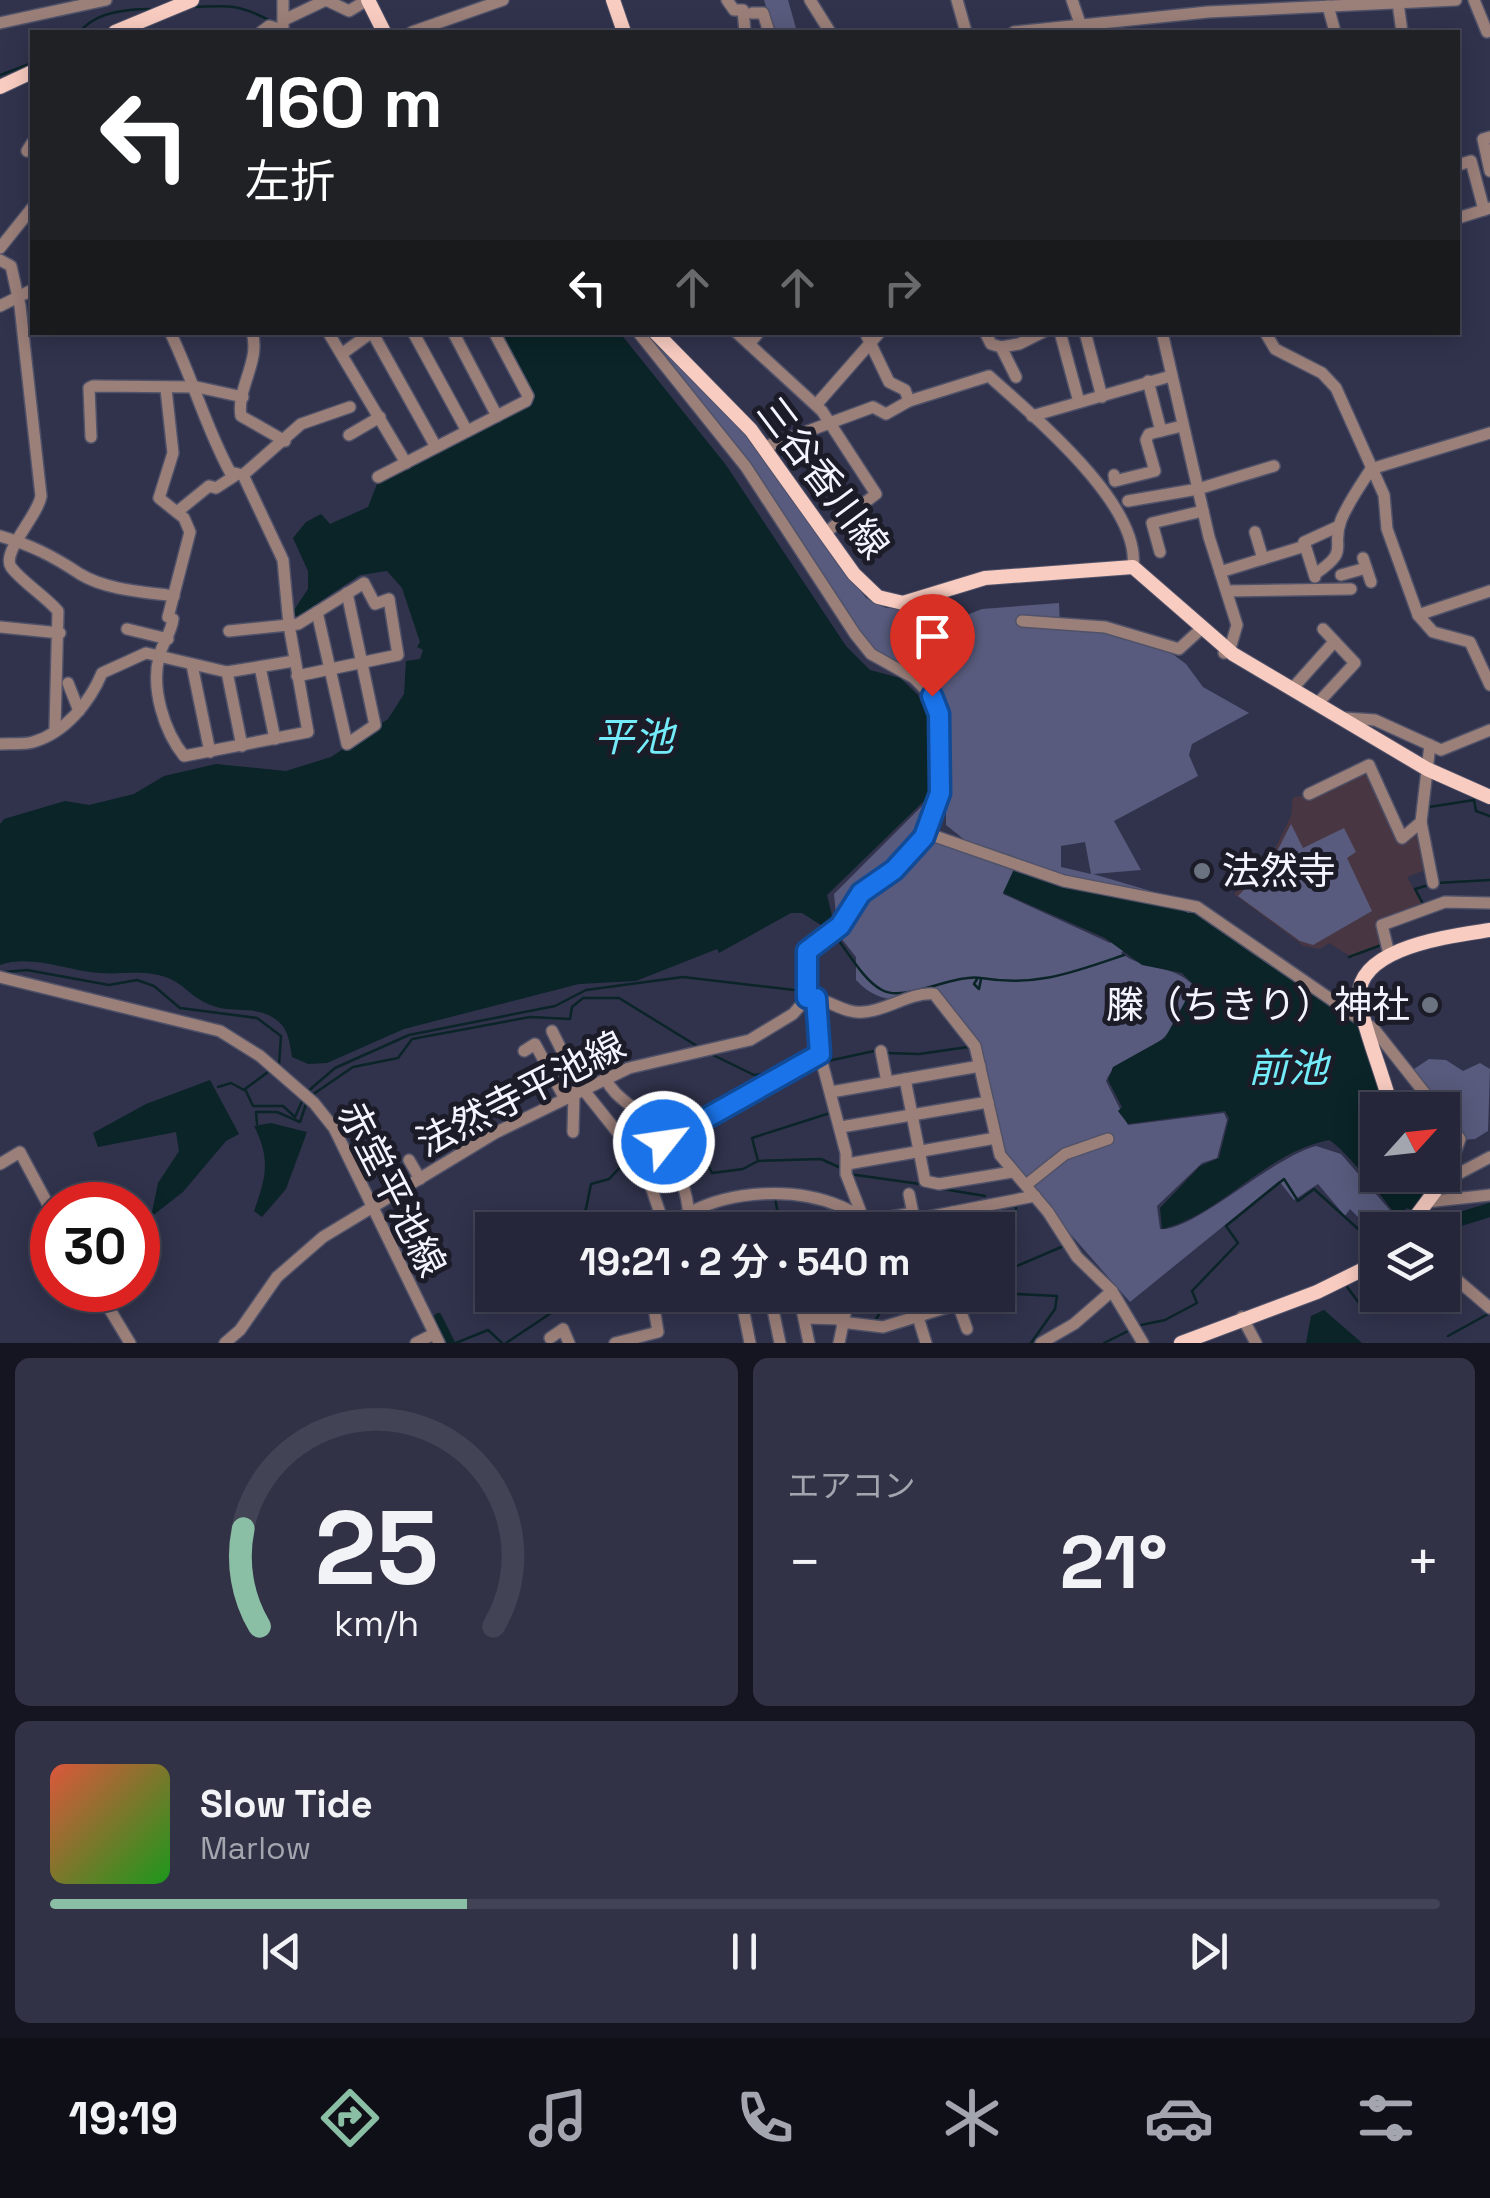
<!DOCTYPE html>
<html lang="ja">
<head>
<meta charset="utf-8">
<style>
	body { margin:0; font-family:"Space Grotesk","Noto Sans JP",sans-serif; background:#313245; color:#f1f3f6; height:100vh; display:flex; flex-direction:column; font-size:38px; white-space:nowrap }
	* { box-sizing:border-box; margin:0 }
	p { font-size:32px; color:#a3a5af }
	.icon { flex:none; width:55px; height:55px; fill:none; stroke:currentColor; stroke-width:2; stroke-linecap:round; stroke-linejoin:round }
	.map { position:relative; height:1343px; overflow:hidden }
	.side { display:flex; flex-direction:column; gap:15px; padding:15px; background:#141520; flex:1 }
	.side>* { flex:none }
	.banner { position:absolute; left:30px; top:30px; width:1430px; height:305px; border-radius:0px; box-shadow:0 5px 25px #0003,0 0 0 2px #424354; background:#202124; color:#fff; overflow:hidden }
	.needle { width:65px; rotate:63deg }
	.tools { position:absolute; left:1360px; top:1092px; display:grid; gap:20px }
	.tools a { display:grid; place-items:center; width:100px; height:100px; border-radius:0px; background:#25263a; box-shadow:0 5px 25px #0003,0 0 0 2px #424354; font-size:50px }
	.speed { position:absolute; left:30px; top:1182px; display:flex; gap:20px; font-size:50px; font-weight:700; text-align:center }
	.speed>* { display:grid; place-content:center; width:130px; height:130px; border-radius:50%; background:#25263a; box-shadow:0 5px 25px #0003,0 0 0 2px #424354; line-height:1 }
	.speed .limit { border:15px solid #d22; background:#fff; color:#111 }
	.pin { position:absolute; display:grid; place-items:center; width:85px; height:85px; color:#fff; margin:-102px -42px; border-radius:50% 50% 50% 0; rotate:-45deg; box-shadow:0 0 10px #0007 }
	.pin .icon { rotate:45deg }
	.me { position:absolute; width:110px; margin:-55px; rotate:60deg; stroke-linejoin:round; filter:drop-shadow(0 0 8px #0008) }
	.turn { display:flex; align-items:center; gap:35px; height:210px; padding:0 50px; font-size:45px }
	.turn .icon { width:130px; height:130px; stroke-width:2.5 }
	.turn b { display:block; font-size:70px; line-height:85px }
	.lanes { display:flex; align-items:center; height:95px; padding:0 50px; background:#0003; justify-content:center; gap:50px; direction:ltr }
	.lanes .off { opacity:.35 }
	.big { font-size:75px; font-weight:600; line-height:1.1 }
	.side .widget { flex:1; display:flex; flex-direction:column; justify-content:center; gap:15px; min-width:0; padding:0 35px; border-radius:15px; background:#313245 }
	.side .dial { align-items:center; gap:0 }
	.dial svg { height:260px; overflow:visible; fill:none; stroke:#424354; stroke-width:7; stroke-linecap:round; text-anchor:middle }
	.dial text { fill:#f1f3f6; stroke:none }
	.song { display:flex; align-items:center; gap:30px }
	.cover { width:120px; height:120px; border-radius:15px; background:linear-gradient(135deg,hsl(10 70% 55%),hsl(120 70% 35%)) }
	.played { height:10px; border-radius:5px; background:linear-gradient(90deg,#8abfa5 30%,#424354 30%) }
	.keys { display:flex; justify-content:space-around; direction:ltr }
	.heat { display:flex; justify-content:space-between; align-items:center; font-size:55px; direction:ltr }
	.side .tiles { flex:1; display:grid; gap:15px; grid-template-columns:1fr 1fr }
	.widget:last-child { grid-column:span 2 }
	.trip { position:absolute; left:475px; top:1212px; width:540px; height:100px; border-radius:0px; background:#25263a; box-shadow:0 5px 25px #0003,0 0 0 2px #424354; font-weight:600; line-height:100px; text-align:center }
	.dock { display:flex; height:160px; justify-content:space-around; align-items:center; background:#0f0f17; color:#a3a5af }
	.dock .icon { width:70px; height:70px }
	.dock .selected { color:#8abfa5 }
	.dock b { font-size:45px; color:#f1f3f6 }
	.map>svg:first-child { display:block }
	.education { fill:#483742 }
	.green { fill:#585b7d; fill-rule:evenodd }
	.water { fill:#0a2427 }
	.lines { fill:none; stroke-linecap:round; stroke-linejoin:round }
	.stream { stroke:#0a2427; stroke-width:2.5 }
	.canal { stroke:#0a2427; stroke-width:8 }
	.river { stroke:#0a2427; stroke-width:14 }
	.minor-casing { stroke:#505269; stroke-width:14 }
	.major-casing { stroke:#505269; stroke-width:16 }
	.minor { stroke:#9b7f79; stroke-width:11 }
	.major { stroke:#f9ccc1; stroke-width:14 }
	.route-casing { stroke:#114b97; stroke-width:25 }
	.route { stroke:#1a73e8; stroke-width:18 }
	.worship-dot { fill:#6b7280; stroke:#1b1c28; stroke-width:4 }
	.labels { text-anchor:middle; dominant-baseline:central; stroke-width:10; stroke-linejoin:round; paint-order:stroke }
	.street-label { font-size:38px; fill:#f3f4ff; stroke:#1b1c28 }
	.poi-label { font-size:38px; fill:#f3f4ff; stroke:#1b1c28; text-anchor:start }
	.water-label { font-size:40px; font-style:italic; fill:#73ebf8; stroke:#1b1c28 }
</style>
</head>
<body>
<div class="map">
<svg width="1490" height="1343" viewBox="0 0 1490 1343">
	<rect width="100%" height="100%" fill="#31334d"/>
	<path class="education" d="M1369 769 1399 836 1416 830 1421 833 1427 869 1407 877 1423 906 1379 922 1383 943 1353 958 1329 943 1320 949 1304 946 1234 894 1270 859 1291 816 1293 797 1308 795Z"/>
	<g class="green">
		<path d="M764 0H788L797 32H774Z"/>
		<path d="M642 333H649L742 426 866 598 886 608 915 609 897 623 901 641 982 609 1059 603 1060 626 1143 632 1186 664 1203 687 1249 713 1192 744 1189 755 1198 776 1114 821 1141 870 1093 874 1198 905 1248 948 1158 914 1121 953C1144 971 1171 963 1193 985 1187 1006 1174 1031 1155 1045 1137 1058 1115 1059 1106 1081L1128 1125 1224 1113 1227 1120 1217 1158 1202 1163 1157 1206 1160 1229C1192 1233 1271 1158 1316 1146L1341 1154 1402 1224 1398 1230H1378L1377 1236 1350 1209 1345 1216 1318 1184 1294 1200 1279 1181 1130 1302 1002 1156 975 1042 928 996C897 1001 879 1004 856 980V957L837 933 862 896 933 830 1015 860 966 841 946 825V759L933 693 872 653ZM1085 842 1091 874 1061 867V846ZM1013 873 1143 906 1110 943 1003 894Z"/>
		<path d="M935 787 934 801 910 852 878 876 837 925 834 894 927 801Z"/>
		<path d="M1291 824 1303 848 1344 828 1356 852 1347 858 1372 911 1313 945 1300 941 1238 896 1272 861Z"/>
		<path d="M1429 1059 1446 1060 1463 1071 1480 1063 1490 1069 1488 1131 1475 1139 1462 1140 1408 1073Z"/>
	</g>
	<g class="water">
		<path d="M498 333H620L726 465 846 646 870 670 900 678 918 695 927 714 934 784 926 799 827 895 835 928 830 931 802 913H791L719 953 717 949 636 981 579 984 404 1029 327 1063 308 1064 292 1057C290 1045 289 1031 279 1022 261 1006 241 1012 220 1008 192 1001 188 986 168 978 143 969 124 975 99 973 67 971 32 954 0 965V824L4 819 65 801 89 805 134 794 164 776 216 764 286 771 331 757 388 719 404 694 406 661 420 659 423 650 417 647 420 642 402 588 387 571 360 575 297 617 292 613 308 589V571L293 538 306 522 321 514 330 524 368 507 379 479 532 400Z"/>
		<path d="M1014 869 1175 905 1188 913 1201 910 1368 1031 1390 1110H1378V1175H1440L1416 1211 1406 1208 1402 1224C1392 1208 1344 1148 1329 1140 1264 1153 1224 1213 1162 1229L1160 1208 1200 1166 1219 1158 1229 1118 1225 1111 1128 1124 1118 1111 1122 1107 1108 1080 1113 1067 1165 1038 1194 985 1182 973 1142 965 1105 938 1003 893Z"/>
		<path d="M210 1080 239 1134 226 1141 183 1192 151 1217 158 1183 179 1151 176 1132 98 1147 93 1133 146 1104Z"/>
		<path d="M271 1123 307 1132 286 1189 262 1217 254 1211C266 1178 271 1159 254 1126Z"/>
		<path d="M1324 1310 1362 1343H1306L1311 1316Z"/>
	</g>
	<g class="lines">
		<g class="stream">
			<path d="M194 7C226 6 236 3 269 20"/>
			<path d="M80 32C94 13 126 9 150 9"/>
			<path d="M0 75 32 63"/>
			<path d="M1429 807 1474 800 1476 811 1490 816"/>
			<path d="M1437 883 1490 880"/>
			<path d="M1423 904 1415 889 1429 885"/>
			<path d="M836 937C849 953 864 981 882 990 904 1003 955 973 981 978 1036 987 1071 973 1124 955"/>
			<path d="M1349 957 1384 944"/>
			<path d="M5 972 27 970 109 985 137 980 154 986 180 1008 257 1018 281 1036 279 1065"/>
			<path d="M977 979 974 984 979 989 981 979"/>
			<path d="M886 1053 919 1054 968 1047"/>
			<path d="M713 1055 754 1075 780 1072"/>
			<path d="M828 1061 874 1051"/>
			<path d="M268 1072 245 1089 253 1106H283L295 1117 303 1099"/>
			<path d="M218 1087 231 1083 244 1090"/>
			<path d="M307 1092 335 1068 409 1035 555 1006 586 990 683 977 803 991"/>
			<path d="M312 1095 353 1067 398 1058 412 1039 530 1017 570 1019 572 1007 583 998H619L697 1046"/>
			<path d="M257 1124 256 1112H277L300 1122 307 1101"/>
			<path d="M758 1161 821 1159 843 1169"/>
			<path d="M682 1170 707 1163 712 1173 743 1169 758 1161 752 1138 830 1113"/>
			<path d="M849 1174 920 1184"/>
			<path d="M943 1189 985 1196"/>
			<path d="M775 1198 781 1230"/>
			<path d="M851 1217 853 1230"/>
			<path d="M572 1230 586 1209 591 1184 609 1179 653 1133"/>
			<path d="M588 1230 600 1220"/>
			<path d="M482 1243 492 1244"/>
			<path d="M998 1245 1016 1211V1206L1006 1207"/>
			<path d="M998 1269H1010L1066 1245"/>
			<path d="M1345 1284 1364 1310C1391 1317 1418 1310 1440 1295"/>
			<path d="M408 1291 426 1328"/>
			<path d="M998 1293 1057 1296 1055 1309 1031 1343"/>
			<path d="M1442 1293 1452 1284"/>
			<path d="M660 1309 687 1295"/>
			<path d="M1406 1309 1415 1295"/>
			<path d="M875 1321 882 1309 914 1295"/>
			<path d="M1136 1326 1165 1320 1197 1303 1192 1291 1238 1243 1226 1226 1284 1179 1298 1201 1314 1189 1378 1247"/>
			<path d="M1448 1336 1488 1314"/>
			<path d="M456 1343 488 1330 502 1343"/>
			<path d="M506 1343 578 1295"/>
			<path d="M1104 1343 1130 1330"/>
		</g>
		<path class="canal" d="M438 1317 451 1343"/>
		<path class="river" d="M1424 1230 1490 1210"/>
		<g class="minor-casing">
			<g id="minor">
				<path d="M727 0 734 10H743L745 32"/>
				<path d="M810 0 830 32"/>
				<path d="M957 0 966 32"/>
				<path d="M1072 0 1082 29"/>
				<path d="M1474 0 1487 32"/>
				<path d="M1398 3 1402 32"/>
				<path d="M1328 6 1335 32"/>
				<path d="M752 13H763L769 32"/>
				<path d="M286 19 326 0 349 11 367 0"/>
				<path d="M0 23 106 0"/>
				<path d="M261 32 269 26 283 30V0"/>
				<path d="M412 32 503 0"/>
				<path d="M1014 32 1208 12 1456 0"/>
				<path d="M1490 137 1483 139 1490 171"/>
				<path d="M27 151 32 143"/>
				<path d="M1458 165 1471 161 1484 210"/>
				<path d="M1458 218 1490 208"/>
				<path d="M0 248 32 208"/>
				<path d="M0 260 11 266 20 306 41 496C38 516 1 552 11 567 21 581 45 596 58 611L55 728"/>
				<path d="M0 306 32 290"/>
				<path d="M252 332C261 361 236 389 241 416L285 441"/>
				<path d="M328 332 406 463"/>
				<path d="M372 332 436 447"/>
				<path d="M413 332 467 431"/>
				<path d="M453 332 497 416"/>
				<path d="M736 332 822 411 876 494 825 533"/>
				<path d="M985 332 991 344 1001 347 1019 344 1043 332"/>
				<path d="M1060 332 1079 402"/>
				<path d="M1085 332 1102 397"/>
				<path d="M1162 332 1209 537 1237 625 1229 652 1224 653"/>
				<path d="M1265 332 1275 349 1322 373 1336 388 1384 495 1387 529 1418 615 1433 632 1470 642 1490 685"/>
				<path d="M749 344 759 332"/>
				<path d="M1001 347 1016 377"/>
				<path d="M343 353 372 332"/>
				<path d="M1148 381 1161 431"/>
				<path d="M166 389 173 453 159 498 184 518 190 532 168 617 173 619C171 634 162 643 159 657 151 689 164 731 184 756L308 732 289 625 283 560 243 475 230 472C205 426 193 379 170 332"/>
				<path d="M909 401 989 376C1033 416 1141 504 1133 567"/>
				<path d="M816 405 880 332"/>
				<path d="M1032 416 1171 376"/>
				<path d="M349 435 380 417"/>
				<path d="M91 437 89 388 93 386 197 387 243 397"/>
				<path d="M765 447 873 407 886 414 909 401 905 390 889 382 865 332"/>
				<path d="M243 475 301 424 350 407"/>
				<path d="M1114 475 1115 481 1155 471 1146 440 1149 434 1182 426"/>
				<path d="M378 477 526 401 528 396 494 332"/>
				<path d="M1128 501 1198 489 1274 466"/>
				<path d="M177 512 209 486 216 488 236 475"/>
				<path d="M1255 532 1263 559"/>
				<path d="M0 536C31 545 53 556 80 574 106 590 145 592 174 596"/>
				<path d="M1160 552 1152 523 1203 511"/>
				<path d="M1363 558 1371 582"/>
				<path d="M1220 572 1305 546"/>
				<path d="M1315 574C1352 549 1330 549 1341 520 1349 501 1360 486 1371 469L1490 433"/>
				<path d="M1341 575 1366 568"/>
				<path d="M1315 577 1304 542 1339 526"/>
				<path d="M1227 591 1351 589"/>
				<path d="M317 612 347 744 375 725 347 593"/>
				<path d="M1418 615 1490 591"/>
				<path d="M1022 621 1105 627 1179 649 1201 629"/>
				<path d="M0 627 60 633"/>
				<path d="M127 629 168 639"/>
				<path d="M229 631 298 624 364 583 375 604 389 599 398 655 297 676"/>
				<path d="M192 665 210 752"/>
				<path d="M260 667 275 739"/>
				<path d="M227 672 242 746"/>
				<path d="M68 683 79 711"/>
				<path d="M1292 689 1334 642"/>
				<path d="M1317 704 1355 663 1323 629"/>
				<path d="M1345 718 1375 720 1441 750 1490 730"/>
				<path d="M0 744C11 743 23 745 33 742 65 733 90 702 102 673L146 653 227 672 294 661"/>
				<path d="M1309 794 1369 765 1402 838 1421 822 1430 745"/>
				<path d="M1421 822 1433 883"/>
				<path d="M926 833 1064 881 1197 907 1374 1029 1438 1110"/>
				<path d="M1389 954 1382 925 1445 902 1490 903"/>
				<path d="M0 977 220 1031 260 1056 314 1103 334 1128 439 1343"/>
				<path d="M807 998C827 997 843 1014 863 1012 887 1011 909 992 934 994L975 1046 1000 1155 1048 1212 1077 1257 1112 1291 1143 1343"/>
				<path d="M816 998 820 1055 846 1153V1174L860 1210 859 1230"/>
				<path d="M552 1031 581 1089"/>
				<path d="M524 1051 535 1044 564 1097"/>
				<path d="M881 1051 887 1082"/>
				<path d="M605 1078C613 1094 624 1100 637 1111 668 1137 684 1175 689 1213 732 1190 795 1187 840 1206 856 1212 864 1224 881 1226L1035 1196"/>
				<path d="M905 1079 925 1181 939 1184 1012 1172"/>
				<path d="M582 1088 622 1138 647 1121"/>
				<path d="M831 1092 980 1066"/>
				<path d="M1442 1115 1460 1139 1447 1174 1456 1175 1490 1157"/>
				<path d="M841 1127 988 1102"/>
				<path d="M573 1132 574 1092"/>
				<path d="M21 1154 52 1212"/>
				<path d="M409 1160 420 1179"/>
				<path d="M0 1164 20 1152"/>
				<path d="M847 1164 996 1138"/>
				<path d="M1026 1185 1065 1154 1108 1139"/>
				<path d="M909 1194 914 1218"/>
				<path d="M1426 1202 1490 1195"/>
				<path d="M953 1212 959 1230"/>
				<path d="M880 1219 913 1213"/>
				<path d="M693 1230 689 1213 668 1223 662 1219 645 1169C652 1128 785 1081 820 1055"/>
				<path d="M1442 1267 1490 1308"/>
				<path d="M98 1290 130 1343"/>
				<path d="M745 1295 742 1303 750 1343"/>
				<path d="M770 1295 780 1343"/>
				<path d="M799 1295 809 1343"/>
				<path d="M918 1317 926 1343"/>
				<path d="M1242 1317 1256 1343"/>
				<path d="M804 1318 842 1319"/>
				<path d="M841 1322 883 1327 958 1304 967 1329"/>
				<path d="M550 1338 563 1329 569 1343"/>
				<path d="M225 1343 240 1330 277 1277 323 1237 495 1133 629 1068 750 1040 793 1014 807 998V951L840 926 861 893 895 870 918 845 940 793 939 714 932 696 914 678 871 654 855 634 746 467 638 332"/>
				<path d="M416 1343 434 1334"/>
				<path d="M615 1343 658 1332 652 1295"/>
				<path d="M839 1343 849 1295"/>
				<path d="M1041 1343 1074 1324 1112 1291"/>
			</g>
		</g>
		<g class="major-casing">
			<g id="major">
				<path d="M368 0 384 32"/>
				<path d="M613 0 624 32"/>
				<path d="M115 32 192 0"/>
				<path d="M0 87 32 72"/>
				<path d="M655 332 751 430 854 574 878 597 903 603 985 578 1133 567 1233 654 1427 769 1490 797"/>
				<path d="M1392 1110C1383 1075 1368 1040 1360 1005 1348 947 1453 936 1490 930"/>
				<path d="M1406 1230 1444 1179 1442 1168"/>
				<path d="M1181 1343 1317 1292 1378 1262"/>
			</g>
		</g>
		<use href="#minor" class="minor"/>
		<use href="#major" class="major"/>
	</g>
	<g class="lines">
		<g class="route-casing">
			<path id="route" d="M664 1142 820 1054 816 998H807V951L840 926 861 893 894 870 924 837 940 793 939 714 932 696"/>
		</g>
		<use href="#route" class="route"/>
	</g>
	<g class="worship-dot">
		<circle cx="1202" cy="871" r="10"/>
		<circle cx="1430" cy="1005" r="10"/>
	</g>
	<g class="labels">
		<g class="street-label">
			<text transform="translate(823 478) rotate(53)">三谷香川線</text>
			<text transform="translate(521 1094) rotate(-27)">法然寺平池線</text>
			<text transform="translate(392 1189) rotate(63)">赤堂平池線</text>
		</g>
		<g class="poi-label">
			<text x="1222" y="871">法然寺</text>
			<text x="1410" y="1005" text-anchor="end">榺（ちきり）神社</text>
		</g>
		<g class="water-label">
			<text x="634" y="737">平池</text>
			<text x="1288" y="1068">前池</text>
		</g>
	</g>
</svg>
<div class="tools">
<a><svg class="needle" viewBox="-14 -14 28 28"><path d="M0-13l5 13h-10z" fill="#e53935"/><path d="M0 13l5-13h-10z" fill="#a3a5af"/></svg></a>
<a><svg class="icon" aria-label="layers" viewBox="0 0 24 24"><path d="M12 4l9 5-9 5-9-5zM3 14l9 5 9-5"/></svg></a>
</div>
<div class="speed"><div class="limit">30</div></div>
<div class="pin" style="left:932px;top:696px;background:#d93025"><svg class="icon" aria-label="arrive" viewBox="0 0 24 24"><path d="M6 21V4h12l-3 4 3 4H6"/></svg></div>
<svg class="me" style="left:664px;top:1142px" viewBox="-20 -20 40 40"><circle r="17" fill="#1a73e8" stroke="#fff" stroke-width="3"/><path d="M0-11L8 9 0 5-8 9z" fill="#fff"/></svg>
<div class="trip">19:21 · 2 分 · 540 m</div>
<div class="banner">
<div class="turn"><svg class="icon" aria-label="left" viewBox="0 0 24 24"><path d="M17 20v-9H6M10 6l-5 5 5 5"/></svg><div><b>160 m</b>左折</div></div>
<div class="lanes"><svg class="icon" aria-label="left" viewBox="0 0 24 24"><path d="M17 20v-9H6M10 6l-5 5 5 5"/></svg><svg class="icon off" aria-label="ahead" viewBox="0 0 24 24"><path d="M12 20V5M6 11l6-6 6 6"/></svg><svg class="icon off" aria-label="ahead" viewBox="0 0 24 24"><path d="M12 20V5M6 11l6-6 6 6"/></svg><svg class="icon off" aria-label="right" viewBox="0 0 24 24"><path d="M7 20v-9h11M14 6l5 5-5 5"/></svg></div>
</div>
</div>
<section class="side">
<div class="tiles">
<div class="widget dial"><svg viewBox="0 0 100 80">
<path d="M14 69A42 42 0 1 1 86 69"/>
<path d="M14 69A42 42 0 0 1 9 39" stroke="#8abfa5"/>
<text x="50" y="56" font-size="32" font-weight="700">25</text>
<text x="50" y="72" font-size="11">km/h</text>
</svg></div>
<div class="widget"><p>エアコン</p>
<div class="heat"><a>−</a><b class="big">21°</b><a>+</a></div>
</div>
<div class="widget">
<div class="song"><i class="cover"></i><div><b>Slow Tide</b><p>Marlow</p></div></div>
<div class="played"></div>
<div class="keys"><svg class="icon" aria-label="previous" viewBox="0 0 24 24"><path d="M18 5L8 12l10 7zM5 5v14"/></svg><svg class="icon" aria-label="pause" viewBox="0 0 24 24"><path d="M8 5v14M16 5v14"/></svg><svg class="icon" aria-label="next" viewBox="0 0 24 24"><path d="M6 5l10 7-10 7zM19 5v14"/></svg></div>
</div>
</div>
</section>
<nav class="dock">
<b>19:19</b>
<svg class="icon selected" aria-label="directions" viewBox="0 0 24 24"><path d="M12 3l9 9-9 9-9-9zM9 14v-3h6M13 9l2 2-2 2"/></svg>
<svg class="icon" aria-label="music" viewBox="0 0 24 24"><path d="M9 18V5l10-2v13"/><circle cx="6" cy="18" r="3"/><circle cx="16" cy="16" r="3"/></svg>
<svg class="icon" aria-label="phone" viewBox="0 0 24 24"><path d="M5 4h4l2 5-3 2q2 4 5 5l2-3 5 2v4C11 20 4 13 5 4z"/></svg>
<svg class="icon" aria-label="climate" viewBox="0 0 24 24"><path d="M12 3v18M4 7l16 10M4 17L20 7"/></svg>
<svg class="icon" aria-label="car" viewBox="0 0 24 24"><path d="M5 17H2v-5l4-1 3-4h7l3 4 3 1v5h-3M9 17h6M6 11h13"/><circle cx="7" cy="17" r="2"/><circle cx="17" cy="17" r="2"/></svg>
<svg class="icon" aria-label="filters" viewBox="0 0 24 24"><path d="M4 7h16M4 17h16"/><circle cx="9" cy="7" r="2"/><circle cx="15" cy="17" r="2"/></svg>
</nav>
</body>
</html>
